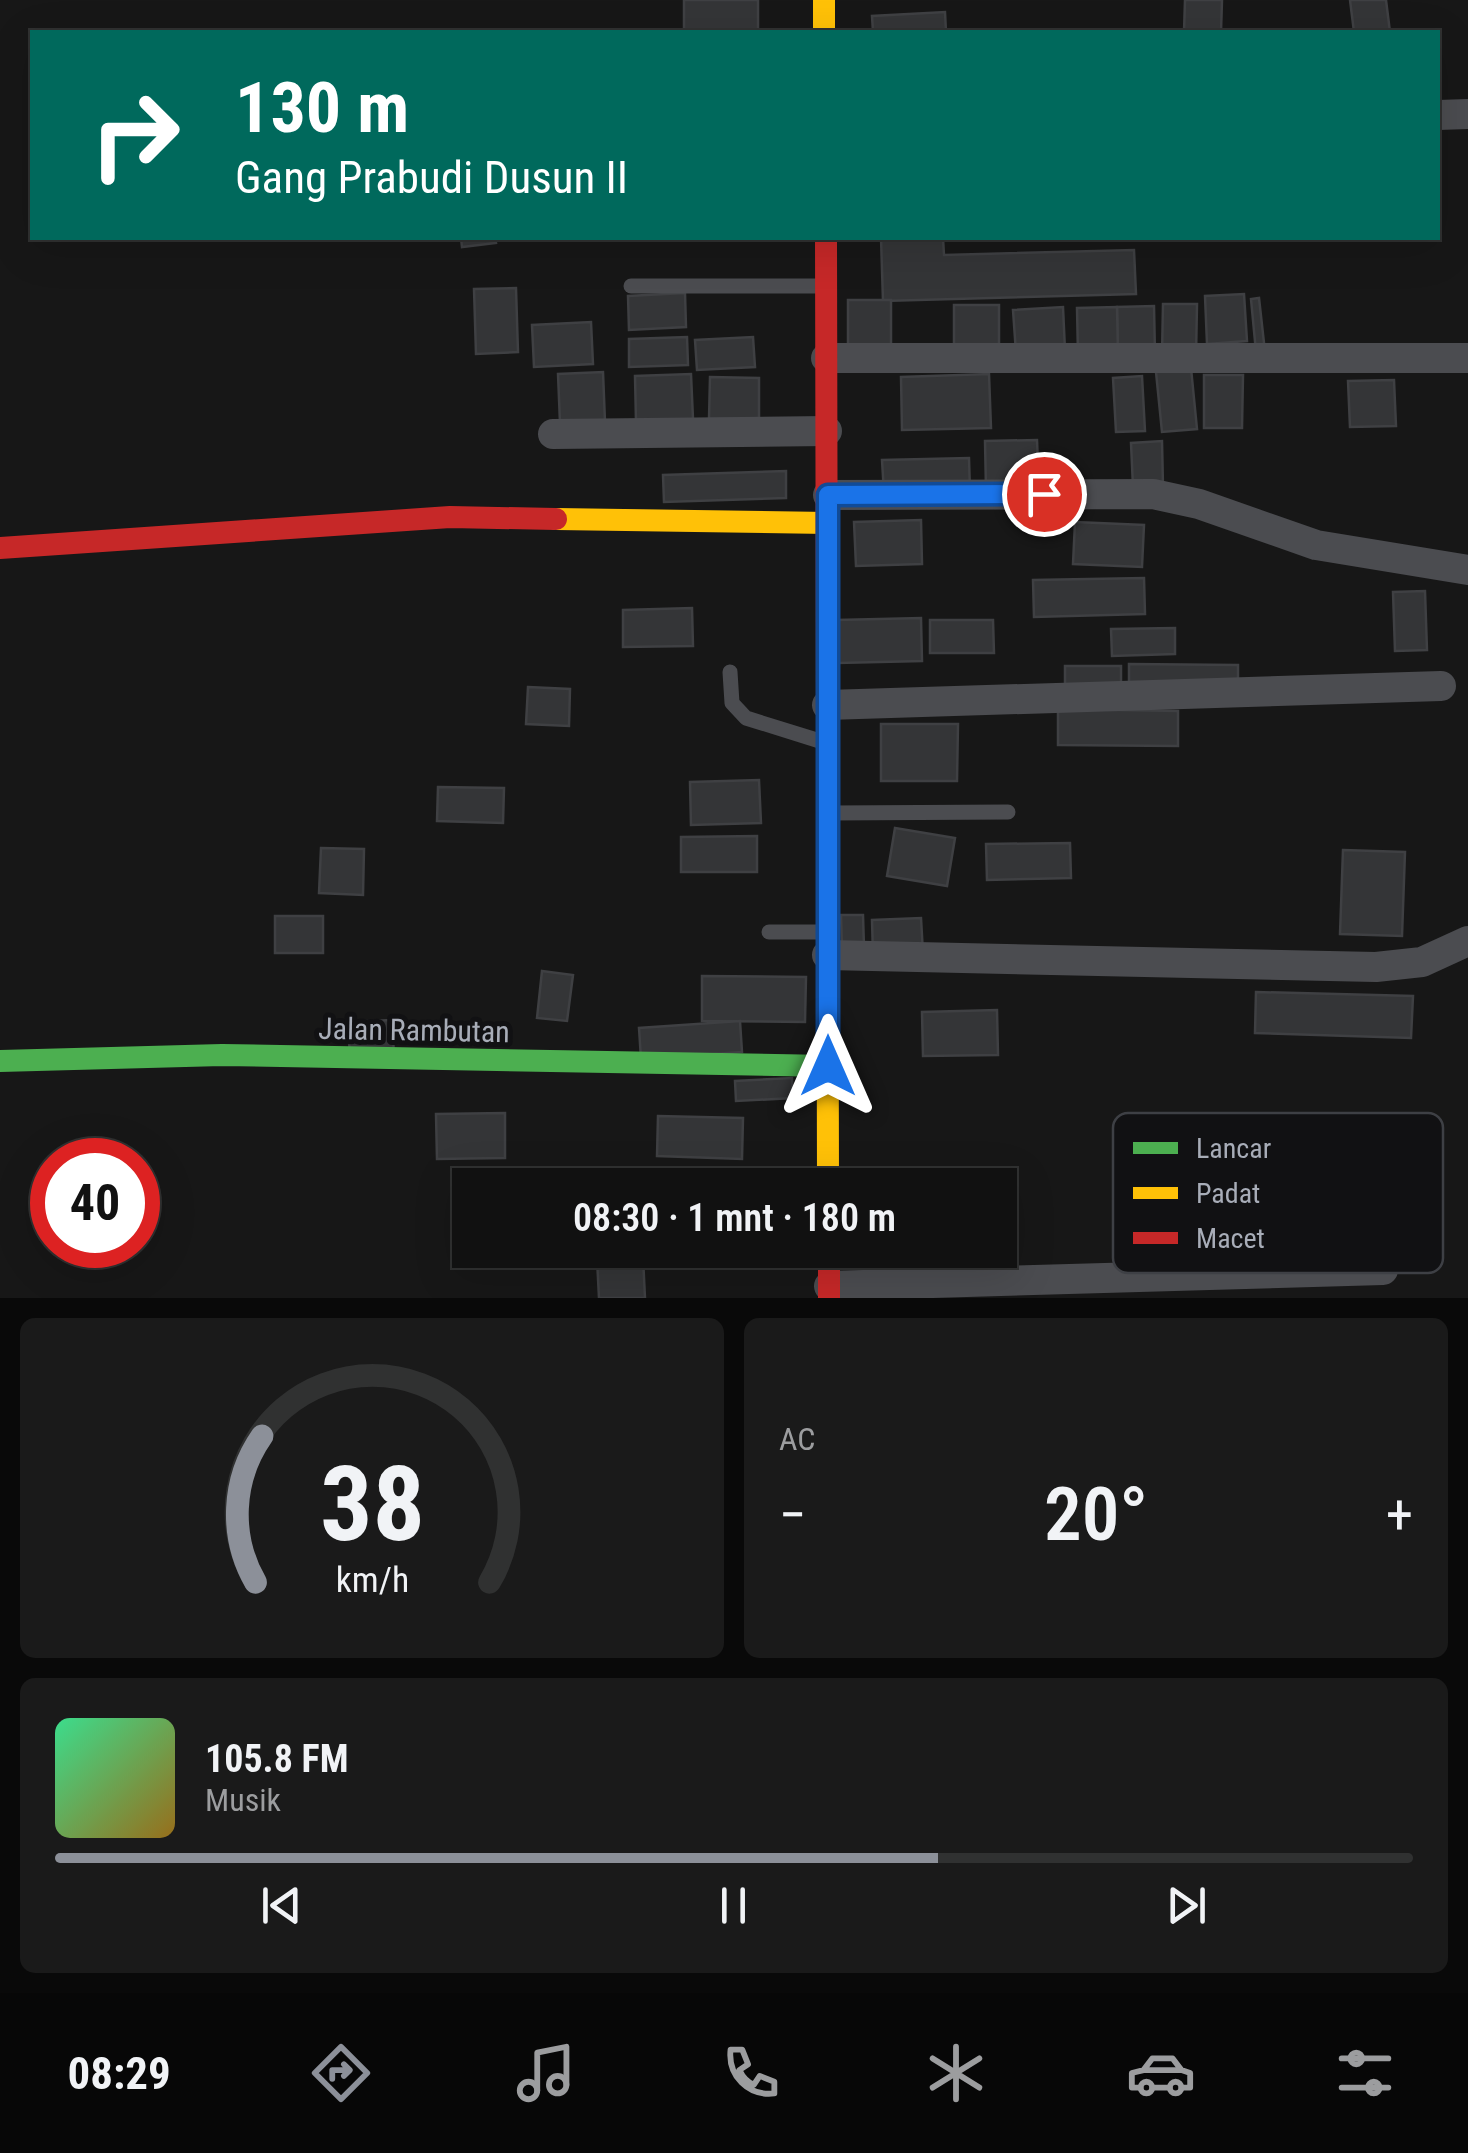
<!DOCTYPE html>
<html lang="id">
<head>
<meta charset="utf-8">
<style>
	body { margin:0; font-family:"Roboto Condensed",sans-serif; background:#1a1a1a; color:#f1f3f6; height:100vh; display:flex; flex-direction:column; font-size:38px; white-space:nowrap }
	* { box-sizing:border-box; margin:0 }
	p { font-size:32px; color:#9c9d9f }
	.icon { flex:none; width:55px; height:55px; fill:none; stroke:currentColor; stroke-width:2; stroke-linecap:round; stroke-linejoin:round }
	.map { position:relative; height:1298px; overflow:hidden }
	.details { display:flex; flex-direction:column; gap:20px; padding:20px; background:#090909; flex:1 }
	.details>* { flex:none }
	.banner { position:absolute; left:30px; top:30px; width:1410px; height:210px; border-radius:0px; box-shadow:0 10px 40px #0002,0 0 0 2px #303131; background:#00695c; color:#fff; overflow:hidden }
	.speed { position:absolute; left:30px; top:1138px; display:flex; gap:20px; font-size:50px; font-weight:700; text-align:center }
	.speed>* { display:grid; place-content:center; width:130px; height:130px; border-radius:50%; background:#111; box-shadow:0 10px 40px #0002,0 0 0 2px #303131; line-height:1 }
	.speed .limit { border:15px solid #d22; background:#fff; color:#111 }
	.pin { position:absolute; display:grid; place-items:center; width:85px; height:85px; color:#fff; margin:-42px; border:5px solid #fff; border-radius:50%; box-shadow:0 2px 10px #0007 }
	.me { position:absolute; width:110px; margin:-55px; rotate:0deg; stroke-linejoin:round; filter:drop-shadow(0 0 8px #0008) }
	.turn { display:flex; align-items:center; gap:35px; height:210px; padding:0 40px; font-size:45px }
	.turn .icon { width:130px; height:130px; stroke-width:2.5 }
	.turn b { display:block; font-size:70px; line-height:85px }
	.big { font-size:75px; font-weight:600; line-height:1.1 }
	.details .widget { flex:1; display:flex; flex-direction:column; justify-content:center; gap:15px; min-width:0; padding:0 35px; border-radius:15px; background:#1a1a1a }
	.details .dial { align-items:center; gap:0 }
	.dial svg { height:260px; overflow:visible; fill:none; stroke:#303131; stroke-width:7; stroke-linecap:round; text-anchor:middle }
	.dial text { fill:#f1f3f6; stroke:none }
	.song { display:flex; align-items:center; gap:30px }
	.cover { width:120px; height:120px; border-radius:15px; background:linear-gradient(135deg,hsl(150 70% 55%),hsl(40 70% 35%)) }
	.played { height:10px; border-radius:5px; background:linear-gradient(90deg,#8c9099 65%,#303131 65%) }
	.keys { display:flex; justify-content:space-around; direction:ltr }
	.heat { display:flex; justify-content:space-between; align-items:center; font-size:55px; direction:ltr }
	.details .tiles { flex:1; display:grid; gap:20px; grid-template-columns:1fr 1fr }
	.widget:last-child { grid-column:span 2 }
	.trip { position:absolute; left:452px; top:1168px; width:565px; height:100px; border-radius:0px; background:#111; box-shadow:0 10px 40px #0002,0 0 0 2px #303131; font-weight:600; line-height:100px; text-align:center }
	.menu { display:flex; height:160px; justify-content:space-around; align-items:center; background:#070707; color:#9c9d9f }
	.menu .icon { width:70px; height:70px }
	.menu .selected { color:#8c9099 }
	.menu b { font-size:45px; color:#f1f3f6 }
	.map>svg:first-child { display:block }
	.building { fill:#343537; stroke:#3f4043; stroke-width:2.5 }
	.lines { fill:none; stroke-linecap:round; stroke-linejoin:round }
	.lane { stroke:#4b4c50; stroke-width:15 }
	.street { stroke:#4b4c50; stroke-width:30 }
	.fast { stroke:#4caf50; stroke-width:22 }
	.slow { stroke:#ffc107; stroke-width:22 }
	.jam { stroke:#c62828; stroke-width:22 }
	.route-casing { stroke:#114b97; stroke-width:25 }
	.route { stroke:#1a73e8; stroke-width:18 }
	.labels { text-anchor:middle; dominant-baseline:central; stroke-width:10; stroke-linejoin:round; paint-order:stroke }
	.street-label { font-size:30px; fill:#a8adb8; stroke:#111113 }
	.key { fill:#111113; stroke:#3e4045; stroke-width:2.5 }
	.key-label { font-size:28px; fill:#a8adb8 }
</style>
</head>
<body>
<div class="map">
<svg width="1468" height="1298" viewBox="0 0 1468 1298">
	<rect width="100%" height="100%" fill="#171717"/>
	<g class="building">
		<rect x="684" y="0" width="74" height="32"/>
		<path d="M1185 0H1222L1221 32H1184Z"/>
		<path d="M1350 0H1386L1390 32H1354Z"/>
		<path d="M945 12 946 32H873L872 16Z"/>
		<path d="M461 238H495L496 243 462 247Z"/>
		<path d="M881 238H943L944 255 1134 250 1136 294 883 301Z"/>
		<path d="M516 288 518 352 476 354 474 289Z"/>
		<path d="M685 293 686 327 629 330 628 296Z"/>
		<path d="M1244 294 1247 341 1207 344 1205 296Z"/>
		<path d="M1259 298 1265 352H1256L1251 299Z"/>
		<rect x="848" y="300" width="43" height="49"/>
		<path d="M1163 304H1197L1196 357 1162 356Z"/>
		<path d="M954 305H999V351L954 352Z"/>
		<path d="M1154 306 1155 354 1118 355 1117 307Z"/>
		<path d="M1063 307 1065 350 1016 353 1013 310Z"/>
		<path d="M1117 307 1118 355H1078L1077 308Z"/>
		<path d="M591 322 593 364 534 367 532 325Z"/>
		<path d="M687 337 688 365 629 367V339Z"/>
		<path d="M753 337 755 367 697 370 695 340Z"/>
		<path d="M1191 368 1197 429 1162 432 1156 372Z"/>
		<path d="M603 372 605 422 560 423 558 374Z"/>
		<path d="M691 374 693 419 636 422 635 376Z"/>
		<path d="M989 374 991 428 902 430 901 377Z"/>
		<path d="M1204 375H1243L1242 428H1204Z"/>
		<path d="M1142 376 1145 431 1116 432 1113 378Z"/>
		<path d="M710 377 759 378V419H709Z"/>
		<path d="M1394 380 1396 426 1350 427 1348 381Z"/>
		<path d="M1037 440 1039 489 986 490 985 441Z"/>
		<path d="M1162 441 1163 486 1133 487 1131 443Z"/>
		<path d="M969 458 970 491 884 493 882 460Z"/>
		<path d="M786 471V498L664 502 663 475Z"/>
		<path d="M921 520 922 564 856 566 854 522Z"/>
		<path d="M1075 522 1144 525 1142 567 1073 564Z"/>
		<path d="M1144 578 1145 614 1034 617 1033 580Z"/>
		<path d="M1425 591 1427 650 1395 651 1393 592Z"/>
		<path d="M692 608 693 646 623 647V610Z"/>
		<path d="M921 618 922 661 838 663 837 620Z"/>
		<path d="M930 620H993L994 653H930Z"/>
		<path d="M1175 628V654L1112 656 1111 629Z"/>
		<path d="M1129 664 1238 665V691L1129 690Z"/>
		<rect x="1065" y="666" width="56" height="28"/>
		<path d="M528 687 570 689 569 726 526 724Z"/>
		<path d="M1058 709 1178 711V746L1058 745Z"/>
		<path d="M881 724H958L957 781H881Z"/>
		<path d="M759 780 761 823 691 825 690 782Z"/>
		<path d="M438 787 504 788 503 823 437 821Z"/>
		<path d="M895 828 955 838 947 886 887 876Z"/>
		<path d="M757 836V872H681V837Z"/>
		<path d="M1070 843 1071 878 987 880 986 844Z"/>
		<path d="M321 848 364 849 363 895 319 893Z"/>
		<path d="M1343 850 1405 852 1402 936 1340 934Z"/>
		<path d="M841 915H863L864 947 842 948Z"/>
		<rect x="275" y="916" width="48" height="37"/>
		<path d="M921 918 923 953 873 955 872 920Z"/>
		<path d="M542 971 573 975 567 1021 537 1018Z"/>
		<path d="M702 976 806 977 805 1022 702 1021Z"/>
		<path d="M1256 992 1413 996 1411 1038 1255 1033Z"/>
		<path d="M997 1010 998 1055 923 1056 922 1012Z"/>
		<path d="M392 1020 394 1055 350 1057 348 1022Z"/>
		<path d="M740 1021 742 1052 641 1059 639 1028Z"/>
		<path d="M792 1078 793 1098 736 1101 735 1081Z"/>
		<path d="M505 1113V1158L437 1159 436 1114Z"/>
		<path d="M658 1116 743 1118 742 1159 657 1156Z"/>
		<path d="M643 1257 645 1298H599L597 1259Z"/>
	</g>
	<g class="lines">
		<g class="lane">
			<path d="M631 286H823"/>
			<path d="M730 672 732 703 746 718 823 742"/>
			<path d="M831 813 1008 812"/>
			<path d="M769 932H825"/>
		</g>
		<g class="street">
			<path d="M1438 115 1468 114"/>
			<path d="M826 358H1468"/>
			<path d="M553 434 827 431"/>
			<path d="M828 495 1153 494 1199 504 1316 545 1468 570"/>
			<path d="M827 705 1441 686"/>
			<path d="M827 955 1376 967 1422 962 1468 941"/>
			<path d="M829 1286 1383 1270"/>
		</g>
		<path class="fast" d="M0 1061 222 1055 828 1066"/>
		<g class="slow">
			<path d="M824 0V32"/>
			<path d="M556 519 828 523"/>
			<path d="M827 712 828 1185"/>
		</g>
		<g class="jam">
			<path d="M826 238 827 712"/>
			<path d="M0 548 450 517 556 519"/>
			<path d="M829 1250V1298"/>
		</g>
	</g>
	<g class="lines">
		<g class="route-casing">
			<path id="route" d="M828 1066V495L1044 494"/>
		</g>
		<use href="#route" class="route"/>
	</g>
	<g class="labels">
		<g class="street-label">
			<text transform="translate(414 1030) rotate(1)">Jalan Rambutan</text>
		</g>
	</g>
	<rect x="1113" y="1113" width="330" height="160" rx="15" class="key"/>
	<rect x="1133" y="1142" width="45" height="12" fill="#4caf50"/>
	<rect x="1133" y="1187" width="45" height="12" fill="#ffc107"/>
	<rect x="1133" y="1232" width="45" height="12" fill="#c62828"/>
	<g class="key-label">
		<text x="1196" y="1158">Lancar</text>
		<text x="1196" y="1203">Padat</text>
		<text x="1196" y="1248">Macet</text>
	</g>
</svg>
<div class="speed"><div class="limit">40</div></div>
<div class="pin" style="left:1044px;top:494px;background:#d93025"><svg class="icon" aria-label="arrive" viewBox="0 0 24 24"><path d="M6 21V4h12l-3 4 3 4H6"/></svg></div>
<svg class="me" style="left:828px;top:1066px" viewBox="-20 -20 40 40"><path d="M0-17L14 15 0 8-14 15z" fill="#1a73e8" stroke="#fff" stroke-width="4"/></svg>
<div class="trip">08:30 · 1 mnt · 180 m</div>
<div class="banner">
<div class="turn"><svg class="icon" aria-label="right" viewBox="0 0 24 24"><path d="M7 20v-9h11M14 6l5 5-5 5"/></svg><div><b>130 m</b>Gang Prabudi Dusun II</div></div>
</div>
</div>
<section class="details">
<div class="tiles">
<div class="widget dial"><svg viewBox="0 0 100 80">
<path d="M14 69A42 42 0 1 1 86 69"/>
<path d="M14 69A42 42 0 0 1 16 24" stroke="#8c9099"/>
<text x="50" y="56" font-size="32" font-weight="700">38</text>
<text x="50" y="72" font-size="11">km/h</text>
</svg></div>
<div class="widget"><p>AC</p>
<div class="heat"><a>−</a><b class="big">20°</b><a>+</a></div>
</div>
<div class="widget">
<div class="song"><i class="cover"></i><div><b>105.8 FM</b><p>Musik</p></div></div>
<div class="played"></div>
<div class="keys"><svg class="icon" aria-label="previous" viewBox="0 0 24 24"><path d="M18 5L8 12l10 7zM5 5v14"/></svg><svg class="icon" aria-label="pause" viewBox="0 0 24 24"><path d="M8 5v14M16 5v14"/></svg><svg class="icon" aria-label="next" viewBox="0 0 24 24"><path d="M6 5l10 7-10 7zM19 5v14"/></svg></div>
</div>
</div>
</section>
<nav class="menu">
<b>08:29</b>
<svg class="icon selected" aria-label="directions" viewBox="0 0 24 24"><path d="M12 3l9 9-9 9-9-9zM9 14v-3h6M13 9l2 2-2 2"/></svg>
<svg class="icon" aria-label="music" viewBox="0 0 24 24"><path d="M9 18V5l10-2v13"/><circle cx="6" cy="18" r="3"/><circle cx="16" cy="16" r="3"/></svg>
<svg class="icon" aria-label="phone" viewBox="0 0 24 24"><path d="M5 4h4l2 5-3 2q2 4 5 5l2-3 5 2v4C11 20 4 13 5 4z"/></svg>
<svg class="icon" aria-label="climate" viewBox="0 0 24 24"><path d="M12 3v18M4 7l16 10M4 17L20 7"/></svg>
<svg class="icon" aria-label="car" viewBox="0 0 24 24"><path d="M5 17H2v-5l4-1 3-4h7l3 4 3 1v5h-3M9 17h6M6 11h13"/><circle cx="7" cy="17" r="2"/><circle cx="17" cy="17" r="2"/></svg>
<svg class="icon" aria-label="filters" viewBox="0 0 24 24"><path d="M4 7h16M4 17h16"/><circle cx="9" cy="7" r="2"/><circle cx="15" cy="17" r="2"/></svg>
</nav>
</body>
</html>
